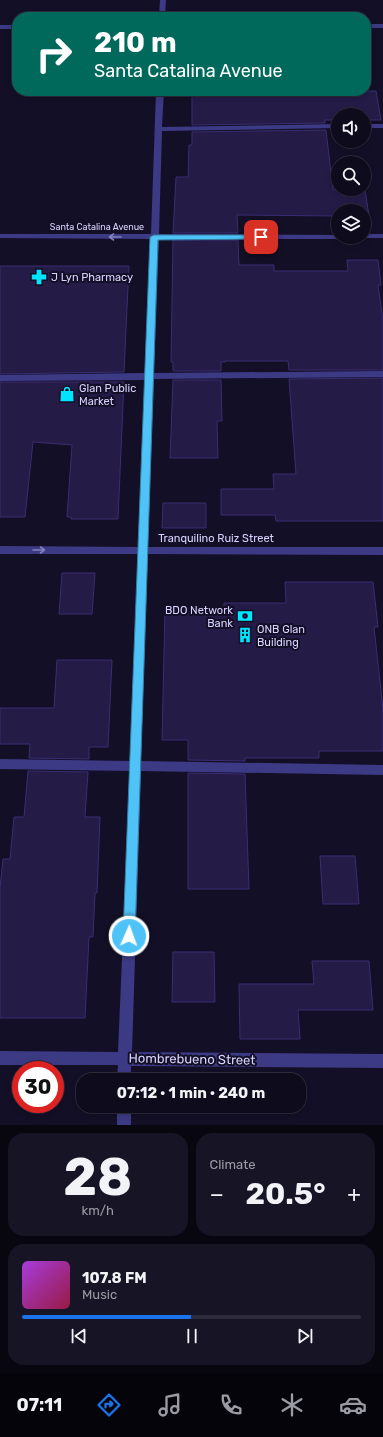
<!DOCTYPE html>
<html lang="en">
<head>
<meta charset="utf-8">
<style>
	body { margin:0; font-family:Rubik,sans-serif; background:#171425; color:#f1f3f6; height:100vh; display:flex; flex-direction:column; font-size:15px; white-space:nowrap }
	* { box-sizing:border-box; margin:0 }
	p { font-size:13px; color:#9b9ba3 }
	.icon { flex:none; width:22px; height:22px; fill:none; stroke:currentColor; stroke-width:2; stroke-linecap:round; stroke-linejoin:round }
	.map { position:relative; height:1125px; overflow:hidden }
	.sheet { display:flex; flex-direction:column; gap:8px; padding:8px; background:#08060f; flex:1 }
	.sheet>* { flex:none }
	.hud { position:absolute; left:12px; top:12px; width:359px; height:84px; border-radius:16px; box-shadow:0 2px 6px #0003,0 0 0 1px #2e2b3b; background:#00695c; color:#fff; overflow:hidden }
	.fabs { position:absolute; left:331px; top:108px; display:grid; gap:8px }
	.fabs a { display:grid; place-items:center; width:40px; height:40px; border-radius:50%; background:#0e0b1c; box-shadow:0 2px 6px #0003,0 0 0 1px #2e2b3b; font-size:20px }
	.speed { position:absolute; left:12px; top:1061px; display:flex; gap:8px; font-size:20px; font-weight:700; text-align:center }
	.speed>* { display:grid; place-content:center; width:52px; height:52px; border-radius:50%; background:#0e0b1c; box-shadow:0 2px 6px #0003,0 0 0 1px #2e2b3b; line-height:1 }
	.speed .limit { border:6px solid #d22; background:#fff; color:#111 }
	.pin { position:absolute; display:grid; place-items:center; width:34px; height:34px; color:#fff; margin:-17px; border-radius:8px; box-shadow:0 2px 6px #0006 }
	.me { position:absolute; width:44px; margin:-22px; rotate:2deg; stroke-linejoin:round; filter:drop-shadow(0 0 3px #0008) }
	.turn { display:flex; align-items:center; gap:14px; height:84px; padding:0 16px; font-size:18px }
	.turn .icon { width:52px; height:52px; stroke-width:2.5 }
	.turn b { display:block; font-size:28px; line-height:34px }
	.big { font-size:30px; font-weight:700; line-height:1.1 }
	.sheet .card { flex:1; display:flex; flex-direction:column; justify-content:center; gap:6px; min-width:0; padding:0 14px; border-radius:16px; background:#171425 }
	.sheet .dial { align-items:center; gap:0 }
	.dial b { font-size:52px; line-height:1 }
	.song { display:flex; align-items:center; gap:12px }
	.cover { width:48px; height:48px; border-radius:6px; background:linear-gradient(135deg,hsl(280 70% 55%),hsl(340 70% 35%)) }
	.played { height:4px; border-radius:2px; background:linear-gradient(90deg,#1a73e8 50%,#2e2b3b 50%) }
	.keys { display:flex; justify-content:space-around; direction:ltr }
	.heat { display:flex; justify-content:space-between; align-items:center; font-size:22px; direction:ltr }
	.sheet .tiles { flex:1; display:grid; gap:8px; grid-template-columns:1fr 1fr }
	.card:last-child { grid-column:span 2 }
	.trip { position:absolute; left:76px; top:1073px; width:230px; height:40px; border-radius:16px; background:#0e0b1c; box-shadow:0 2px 6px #0003,0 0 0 1px #2e2b3b; font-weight:700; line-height:40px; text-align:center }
	.tab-bar { display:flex; height:64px; justify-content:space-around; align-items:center; background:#06040b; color:#9b9ba3 }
	.tab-bar .icon { width:28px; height:28px }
	.tab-bar .current { color:#1a73e8 }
	.tab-bar b { font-size:18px; color:#f1f3f6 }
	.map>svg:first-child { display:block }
	.building { fill:#241b47; stroke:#3b2d73 }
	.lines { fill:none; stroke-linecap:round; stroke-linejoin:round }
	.minor { fill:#3d3a85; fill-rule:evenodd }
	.oneway { stroke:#837fbc }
	.route { fill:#4fc3f7; stroke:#337fa1 }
	.labels { text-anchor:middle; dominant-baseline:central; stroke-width:4; stroke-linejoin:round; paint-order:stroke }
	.far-street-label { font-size:9px; fill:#d9d4ff; stroke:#130f26 }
	.poi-label { font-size:11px; fill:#d9d4ff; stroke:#130f26; text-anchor:start }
	.street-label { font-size:11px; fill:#d9d4ff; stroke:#130f26 }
	.near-street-label { font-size:13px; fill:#d9d4ff; stroke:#130f26 }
</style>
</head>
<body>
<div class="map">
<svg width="383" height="1125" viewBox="0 0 383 1125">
	<rect width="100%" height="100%" fill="#130f26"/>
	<g class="building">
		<path d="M298 91H376L381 120H364V115H338V120H325V123L192 125V92H234V96H299Z"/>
		<path d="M326 130 333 190H365L369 216H364V211H338V216L237 215 238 233H173L176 177H188L189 145H192V132Z"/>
		<path d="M173 240H238L239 265H274V271H348L347 260H378L381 285H378L383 320V370H289L288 361H225V362H221V371H173V362H171Z"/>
		<path d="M0 266H129L124 372 0 374Z"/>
		<path d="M383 378V521H276L275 515H221V489H274L273 474H296L289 379Z"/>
		<path d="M173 380H221L222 421H217L218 458H170Z"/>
		<path d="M0 382H124L118 519H71V517H67L72 445 33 442 25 517H0Z"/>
		<path d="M163 503H206V528H162Z"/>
		<path d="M62 573H95L92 614H59Z"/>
		<path d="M285 582H373L378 627H374L383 709V751H319V758H245V761L188 760V740H162L165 609H224V603H286Z"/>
		<path d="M57 660H112L108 747H89V759L29 758 30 744H0V708H54Z"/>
		<path d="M28 771 88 772 85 817H100L97 893H95L93 937H89L85 1018H0V888L3 859H10L14 817H24Z"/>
		<path d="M188 773 245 774 249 889H188Z"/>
		<path d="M320 856H355L359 904H323Z"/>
		<path d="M173 952H214L215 1002H172Z"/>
		<path d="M312 961H369L373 1010H298L300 1039H240L239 984H314Z"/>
	</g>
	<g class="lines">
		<g class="minor">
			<path d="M160 0H166L165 17H159Z"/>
			<rect x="366" y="24" width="17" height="4"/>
			<rect x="0" y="25" width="17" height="4"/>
			<path d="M156 91H164L162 127 338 124V128L162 131 159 234 338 235V237H342L338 239H159L154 373 383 371V377L154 379 148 547H383V555L148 554 141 761 383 765V775L141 771 132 1052 383 1054V1068L131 1066V1080H117L118 1065H0V1051L118 1052 130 771 0 769V759L130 761 138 554H0V546L138 547 145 380 0 381V375L145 373 151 239 0 238V234H151Z"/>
			<rect x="364" y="124" width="19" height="4"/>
			<path d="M364 234H383V238H361L364 237Z"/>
			<rect x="117" y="1106" width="14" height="19"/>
		</g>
	</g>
	<defs><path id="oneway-shaft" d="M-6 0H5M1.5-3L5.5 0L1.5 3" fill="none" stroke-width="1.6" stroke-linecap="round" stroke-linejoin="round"/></defs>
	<g class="oneway">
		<use href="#oneway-shaft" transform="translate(115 237) rotate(-180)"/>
		<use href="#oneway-shaft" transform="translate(39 550)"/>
	</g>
	<path class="route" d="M154 235H261L265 237 261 239 158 240 135 936 133 939 129 941 125 939 123 936 150 237Z"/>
	<defs>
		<g id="pharmacy-bare" transform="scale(1.2)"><path d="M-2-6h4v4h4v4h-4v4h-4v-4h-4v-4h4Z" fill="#00e5ff" stroke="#130f26" stroke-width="2.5" paint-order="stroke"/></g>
		<g id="shop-bare" transform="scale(1.2)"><path d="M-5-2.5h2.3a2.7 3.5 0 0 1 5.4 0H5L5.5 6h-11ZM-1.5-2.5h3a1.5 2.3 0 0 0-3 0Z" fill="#00e5ff" stroke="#130f26" stroke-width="2.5" paint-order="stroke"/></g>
		<g id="bank-bare" transform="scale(1.2)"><path d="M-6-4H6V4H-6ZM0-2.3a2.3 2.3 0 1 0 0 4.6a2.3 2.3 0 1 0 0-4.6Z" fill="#00e5ff" stroke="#130f26" stroke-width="2.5" paint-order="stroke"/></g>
		<g id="building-bare" transform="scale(1.2)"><path d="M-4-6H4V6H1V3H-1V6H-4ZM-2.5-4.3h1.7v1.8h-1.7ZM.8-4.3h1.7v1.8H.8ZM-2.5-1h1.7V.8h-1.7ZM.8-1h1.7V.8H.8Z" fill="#00e5ff" stroke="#130f26" stroke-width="2.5" paint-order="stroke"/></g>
	</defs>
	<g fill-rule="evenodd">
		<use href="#pharmacy-bare" x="39" y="277"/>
		<use href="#shop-bare" x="67" y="394"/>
		<use href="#bank-bare" x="245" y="616"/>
		<use href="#building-bare" x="245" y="635"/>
	</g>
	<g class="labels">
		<g class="far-street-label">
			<text x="97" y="227">Santa Catalina Avenue</text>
		</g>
		<g class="poi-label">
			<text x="51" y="277">J Lyn Pharmacy</text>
			<text x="79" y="388">Glan Public<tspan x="79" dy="13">Market</tspan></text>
			<text x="233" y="610" text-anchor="end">BDO Network<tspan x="233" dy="13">Bank</tspan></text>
			<text x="257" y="629">ONB Glan<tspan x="257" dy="13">Building</tspan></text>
		</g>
		<g class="street-label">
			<text x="216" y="538">Tranquilino Ruiz Street</text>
		</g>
		<g class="near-street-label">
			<text transform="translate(192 1059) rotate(1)">Hombrebueno Street</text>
		</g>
	</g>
</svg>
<div class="fabs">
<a><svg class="icon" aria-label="sound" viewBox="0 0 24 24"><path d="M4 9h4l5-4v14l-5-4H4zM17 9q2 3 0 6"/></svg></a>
<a><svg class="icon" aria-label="search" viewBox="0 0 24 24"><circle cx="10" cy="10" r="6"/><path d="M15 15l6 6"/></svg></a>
<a><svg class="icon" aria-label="layers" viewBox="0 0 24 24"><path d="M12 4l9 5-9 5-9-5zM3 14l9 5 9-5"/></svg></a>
</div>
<div class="speed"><div class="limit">30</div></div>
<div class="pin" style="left:261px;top:237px;background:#d93025"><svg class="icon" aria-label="arrive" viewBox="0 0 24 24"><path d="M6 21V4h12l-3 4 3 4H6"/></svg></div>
<svg class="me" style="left:129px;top:936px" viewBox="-20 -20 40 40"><circle r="17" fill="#4fc3f7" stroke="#fff" stroke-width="3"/><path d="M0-11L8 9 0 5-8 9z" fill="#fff"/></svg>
<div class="trip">07:12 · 1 min · 240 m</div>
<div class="hud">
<div class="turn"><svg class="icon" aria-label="right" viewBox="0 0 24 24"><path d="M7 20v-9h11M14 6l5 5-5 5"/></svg><div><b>210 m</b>Santa Catalina Avenue</div></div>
</div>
</div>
<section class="sheet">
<div class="tiles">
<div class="card dial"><b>28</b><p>km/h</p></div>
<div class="card"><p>Climate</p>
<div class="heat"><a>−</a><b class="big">20.5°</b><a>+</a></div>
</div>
<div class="card">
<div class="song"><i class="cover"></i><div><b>107.8 FM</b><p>Music</p></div></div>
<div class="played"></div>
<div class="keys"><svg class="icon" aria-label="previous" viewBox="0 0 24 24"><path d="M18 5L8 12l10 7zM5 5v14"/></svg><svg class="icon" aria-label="pause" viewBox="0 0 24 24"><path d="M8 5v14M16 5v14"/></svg><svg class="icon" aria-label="next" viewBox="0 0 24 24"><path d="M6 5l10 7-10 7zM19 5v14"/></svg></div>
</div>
</div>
</section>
<nav class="tab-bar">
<b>07:11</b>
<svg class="icon current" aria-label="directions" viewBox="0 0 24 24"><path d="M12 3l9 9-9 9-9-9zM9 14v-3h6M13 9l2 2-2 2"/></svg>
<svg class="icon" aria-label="music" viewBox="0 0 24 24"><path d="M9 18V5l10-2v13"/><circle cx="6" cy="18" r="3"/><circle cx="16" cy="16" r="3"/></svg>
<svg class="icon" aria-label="phone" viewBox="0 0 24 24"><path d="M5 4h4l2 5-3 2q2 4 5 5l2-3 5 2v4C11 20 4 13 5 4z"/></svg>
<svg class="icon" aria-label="climate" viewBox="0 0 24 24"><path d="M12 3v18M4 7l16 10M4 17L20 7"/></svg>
<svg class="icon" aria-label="car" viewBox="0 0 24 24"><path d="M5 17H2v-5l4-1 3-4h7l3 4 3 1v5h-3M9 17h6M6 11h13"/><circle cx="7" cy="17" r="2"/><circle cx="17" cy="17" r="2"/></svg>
</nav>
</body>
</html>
